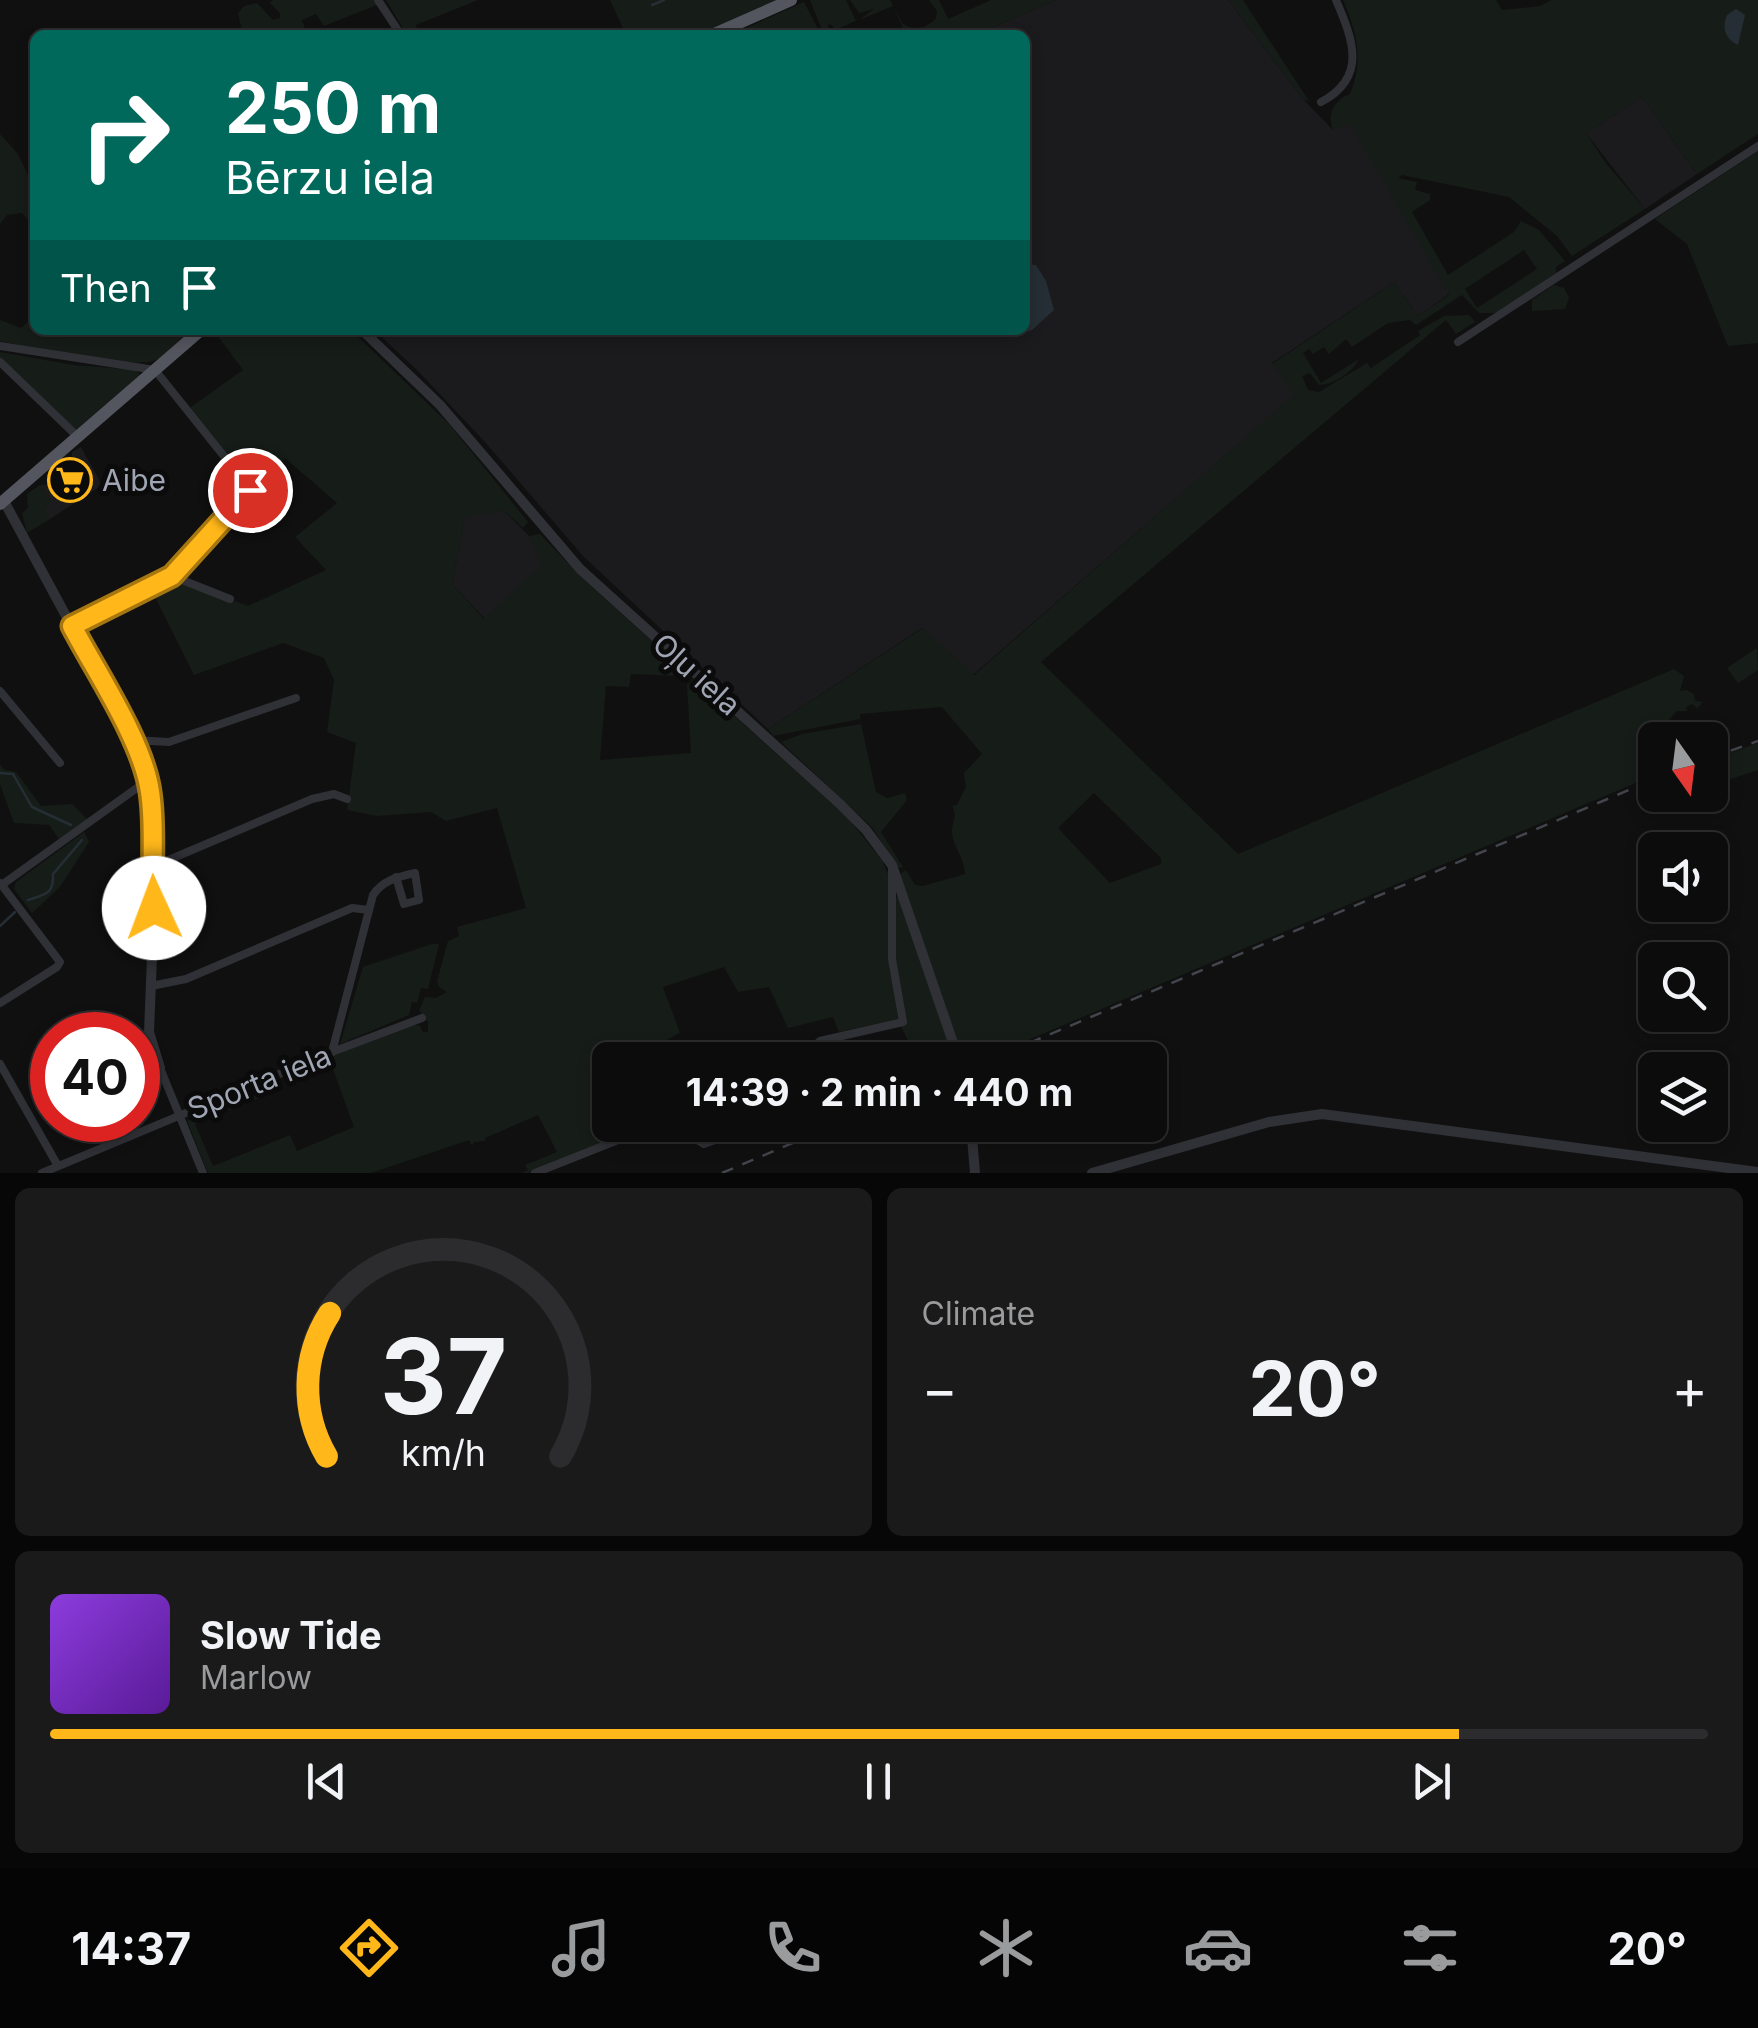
<!DOCTYPE html>
<html lang="en">
<head>
<meta charset="utf-8">
<style>
	body { margin:0; font-family:Inter,sans-serif; background:#1a1a1b; color:#f1f3f6; height:100vh; display:flex; flex-direction:column; font-size:38px; white-space:nowrap }
	* { box-sizing:border-box; margin:0 }
	p { font-size:32px; color:#9a9b9d }
	.icon { flex:none; width:55px; height:55px; fill:none; stroke:currentColor; stroke-width:2; stroke-linecap:round; stroke-linejoin:round }
	.map { position:relative; height:1173px; overflow:hidden }
	.drawer { display:flex; flex-direction:column; gap:15px; padding:15px; background:#070707; flex:1 }
	.drawer>* { flex:none }
	.hud { position:absolute; left:30px; top:30px; width:1000px; height:305px; border-radius:15px; box-shadow:0 5px 15px #0003,0 0 0 2px #2c2c2e; background:#00695c; color:#fff; overflow:hidden }
	.needle { width:65px; rotate:166deg }
	.tools { position:absolute; left:1638px; top:722px; display:grid; gap:20px }
	.tools a { display:grid; place-items:center; width:90px; height:90px; border-radius:15px; background:#0c0c0d; box-shadow:0 5px 15px #0003,0 0 0 2px #2c2c2e; font-size:50px }
	.speed { position:absolute; left:30px; top:1012px; display:flex; gap:20px; font-size:50px; font-weight:700; text-align:center }
	.speed>* { display:grid; place-content:center; width:130px; height:130px; border-radius:50%; background:#0c0c0d; box-shadow:0 5px 15px #0003,0 0 0 2px #2c2c2e; line-height:1 }
	.speed .limit { border:15px solid #d22; background:#fff; color:#111 }
	.pin { position:absolute; display:grid; place-items:center; width:85px; height:85px; color:#fff; margin:-42px; border:5px solid #fff; border-radius:50%; box-shadow:0 2px 10px #0007 }
	.me { position:absolute; width:110px; margin:-55px; rotate:358deg; stroke-linejoin:round; filter:drop-shadow(0 0 8px #0008) }
	.turn { display:flex; align-items:center; gap:35px; height:210px; padding:0 30px; font-size:45px }
	.turn .icon { width:130px; height:130px; stroke-width:2.5 }
	.turn b { display:block; font-size:70px; line-height:85px }
	.then { display:flex; align-items:center; height:95px; padding:0 30px; background:#0003; gap:20px; font-size:38px }
	.big { font-size:75px; font-weight:700; line-height:1.1 }
	.drawer .card { flex:1; display:flex; flex-direction:column; justify-content:center; gap:15px; min-width:0; padding:0 35px; border-radius:15px; background:#1a1a1b }
	.drawer .dial { align-items:center; gap:0 }
	.dial svg { height:260px; overflow:visible; fill:none; stroke:#2c2c2e; stroke-width:7; stroke-linecap:round; text-anchor:middle }
	.dial text { fill:#f1f3f6; stroke:none }
	.song { display:flex; align-items:center; gap:30px }
	.cover { width:120px; height:120px; border-radius:15px; background:linear-gradient(135deg,hsl(270 70% 55%),hsl(270 70% 35%)) }
	.played { height:10px; border-radius:5px; background:linear-gradient(90deg,#ffb71a 85%,#2c2c2e 85%) }
	.keys { display:flex; justify-content:space-around; direction:ltr }
	.heat { display:flex; justify-content:space-between; align-items:center; font-size:55px; direction:ltr }
	.drawer .tiles { flex:1; display:grid; gap:15px; grid-template-columns:1fr 1fr }
	.card:last-child { grid-column:span 2 }
	.trip { position:absolute; left:592px; top:1042px; width:575px; height:100px; border-radius:15px; background:#0c0c0d; box-shadow:0 5px 15px #0003,0 0 0 2px #2c2c2e; font-weight:700; line-height:100px; text-align:center }
	.tabs { display:flex; height:160px; justify-content:space-around; align-items:center; background:#050505; color:#9a9b9d }
	.tabs .icon { width:70px; height:70px }
	.tabs .active { color:#ffb71a }
	.tabs b { font-size:45px; color:#f1f3f6 }
	.map>svg:first-child { display:block }
	.built { fill:#1b1b1e }
	.green { fill:#161c17; fill-rule:evenodd }
	.water { fill:#252e35 }
	.lines { fill:none; stroke-linecap:round; stroke-linejoin:round }
	.stream { stroke:#252e35; stroke-width:2.5 }
	.minor { stroke:#303136; stroke-width:8 }
	.tertiary { stroke:#303136; stroke-width:10 }
	.trunk { stroke:#54565f; stroke-width:12 }
	.rail { stroke:#43454c; stroke-width:2.5; stroke-dasharray:12 10; stroke-linecap:butt }
	.route-casing { stroke:#a67711; stroke-width:25 }
	.route { stroke:#ffb71a; stroke-width:18 }
	.labels { text-anchor:middle; dominant-baseline:central; stroke-width:10; stroke-linejoin:round; paint-order:stroke }
	.poi-label { font-size:30px; fill:#9fa5b3; stroke:#0b0b0c; text-anchor:start }
	.street-label { font-size:30px; fill:#9fa5b3; stroke:#0b0b0c }
</style>
</head>
<body>
<div class="map">
<svg width="1758" height="1173" viewBox="0 0 1758 1173">
	<rect width="100%" height="100%" fill="#101011"/>
	<g class="built">
		<path d="M1056 0H1228L1303 99 1333 130 1350 123 1449 294 1418 316 1394 282 1272 363 1296 394 973 675 922 628 768 729 583 556 485 442 418 371 374 330H1025V35H974Z"/>
		<path d="M1642 97 1697 174 1645 209 1586 133Z"/>
		<path d="M81 447 102 485 50 519 44 510 50 500 40 485H51L72 465V452Z"/>
		<path d="M503 510 529 536 543 564 485 619 452 584 465 517Z"/>
	</g>
	<g class="green">
		<path d="M273 0H374L377 5 324 26 316 14 302 20 307 35H243L238 13 244 6 257 3 273 20 280 18V13L270 3Z"/>
		<path d="M386 0H478L416 25 418 35H407Z"/>
		<path d="M610 0H776L699 35H626Z"/>
		<path d="M810 0H846L856 21 832 31 833 26 828 24 829 33 824 35Z"/>
		<path d="M850 0H890L902 23C913 32 928 28 936 18L937 11 929 0H939L948 19 991 0H1056L974 35H906L893 6 859 20 874 9 859 13Z"/>
		<path d="M1228 0H1243L1309 101 1303 99Z"/>
		<path d="M1343 0H1496L1502 10 1540 6 1552 0H1758V134L1697 174 1642 97 1586 133 1605 162 1645 209 1572 256 1557 236 1509 197 1402 175 1398 178 1417 182 1415 190 1430 194V200L1412 212 1448 275 1514 232 1521 221 1539 230 1565 261 1556 267V273L1496 313H1479L1462 295 1416 325 1410 320 1388 323 1352 347 1346 339 1329 354 1324 347 1313 354 1309 349 1303 353 1321 383 1359 359C1354 371 1333 385 1319 385L1310 373 1302 376 1308 390 1319 392 1367 363 1371 368 1420 335 1418 331 1444 316 1469 315 1475 322 1456 334 1446 320 1041 662 1238 854 1674 669 1684 676 1680 691 1687 690 1694 694 1695 701 1703 702 1697 708 1692 704 1686 707 1687 711H1677L1668 721H1658L1664 728 1662 736 1655 740 1652 752 1637 764 1645 779 981 1060H964L900 874 906 870 915 885 923 886 965 874C965 859 952 845 952 832 952 820 958 818 952 806L957 805 966 787 964 773 982 754 942 707 860 714V719L773 736 768 729 923 628 974 675 1295 394 1272 364 1394 282 1418 316 1449 295 1350 124 1333 130C1326 115 1335 99 1350 94 1364 60 1357 33 1343 0ZM1524 250 1537 269 1477 308 1465 289ZM1094 793 1161 858V864L1110 883 1058 828Z"/>
		<path d="M804 2 821 35H746V28Z"/>
		<path d="M0 134 18 154 31 181 35 180V228L22 213 7 215 0 224Z"/>
		<path d="M1758 151V343L1728 346 1687 244 1655 219Z"/>
		<path d="M1554 285 1564 288 1569 298 1565 309 1532 311V300Z"/>
		<path d="M35 315V330H193C181 340 170 354 156 360 134 370 28 347 0 341V320L21 328Z"/>
		<path d="M223 330H351L450 425 528 522 523 528 503 510 465 518 452 584 484 619 542 564 529 536 540 534 581 577 690 676 685 683 678 676 631 674 629 687 606 686 600 760 691 753 687 685 693 679 847 817 882 860 888 874 890 959 898 1019 839 1032 833 1017 788 1028 769 987 738 992 724 967 663 987 680 1033 663 1042 671 1060H610V1125H648L529 1173H522L528 1170 525 1165 557 1152 538 1115 485 1138V1141L474 1142 472 1146 469 1140 371 1173H208L187 1121 217 1106 223 1113 195 1124 213 1166 290 1135 297 1151 354 1127 333 1069 321 1073 318 1062 411 1025H419L423 1032H428V1022L419 1010 425 997 436 998 447 992 439 987 437 981 448 941 459 936 457 927 526 908 497 808 446 821 431 812 377 816 347 810 356 743 327 732 334 680 324 658 283 643 194 675 153 593 172 578 248 606 326 570 295 537 337 503 285 458 254 497 184 412 243 370 217 335Z"/>
		<path d="M0 352 74 365 136 370 140 375 76 430 0 359Z"/>
		<path d="M40 485 50 500 44 510 50 519 27 533 22 513 28 508 27 494Z"/>
		<path d="M1757 648 1758 670 1738 683 1727 668Z"/>
		<path d="M861 724 876 792 887 798 905 793 907 800 881 832 903 867 898 868 872 827 781 742 802 734Z"/>
		<path d="M1758 743V770L1710 786V760Z"/>
		<path d="M0 765 5 770 16 772 41 806 72 804 88 820 60 840 49 825 14 823 0 784Z"/>
		<path d="M84 832 89 842 60 887 32 913 14 889 16 882Z"/>
		<path d="M897 897 899 898 954 1060H901L913 1051 901 1026 904 1024 895 960 894 898Z"/>
		<path d="M432 944H439L428 989 421 988 417 1003 412 1002 409 1015 340 1044 363 967Z"/>
		<path d="M275 1079 279 1090 226 1111V1101Z"/>
	</g>
	<g class="water">
		<path d="M1736 9 1745 15 1738 45C1724 38 1722 28 1727 15Z"/>
		<path d="M1025 264 1036 265 1046 281 1054 310 1032 330 1010 337 1003 330H1025Z"/>
	</g>
	<g class="lines">
		<g class="stream">
			<path d="M652 5 664 0"/>
			<path d="M0 773 13 774 32 807 71 825"/>
			<path d="M28 900C46 894 54 894 53 874L82 840"/>
			<path d="M0 926 15 912"/>
		</g>
		<g class="minor">
			<path d="M378 0 401 35"/>
			<path d="M1321 102C1368 77 1353 40 1336 0"/>
			<path d="M1458 342 1758 146"/>
			<path d="M0 346 155 370 251 490 172 576 72 625"/>
			<path d="M0 362 78 437"/>
			<path d="M172 576 230 599"/>
			<path d="M0 691 60 763"/>
			<path d="M133 740 169 742 296 698"/>
			<path d="M152 867 312 799 334 794 347 799"/>
			<path d="M0 883 60 962 57 967 0 1003"/>
			<path d="M3 884 148 780"/>
			<path d="M151 986 186 979 352 908 369 910"/>
			<path d="M332 1052 373 895C383 880 398 877 415 873L419 900 404 904 396 877"/>
			<path d="M805 1060V1054L820 1041 903 1022 892 959V870"/>
			<path d="M0 1064 58 1166"/>
			<path d="M160 1068 203 1173"/>
			<path d="M687 1125 696 1139 704 1144 755 1125"/>
			<path d="M42 1173 332 1052 422 1018"/>
			<path d="M535 1173 656 1125"/>
		</g>
		<g class="tertiary">
			<path d="M362 330 440 405 580 569 840 804 866 830 892 865 959 1060"/>
			<path d="M4 501 133 740 150 793 154 908 149 1032 160 1068"/>
			<path d="M971 1125 975 1173"/>
			<path d="M1092 1173 1269 1122 1322 1114 1758 1172"/>
		</g>
		<g class="trunk">
			<path d="M712 35 791 0"/>
			<path d="M0 504 201 330"/>
		</g>
		<g class="rail">
			<path d="M1710 758 1758 741"/>
			<path d="M989 1060 1655 779"/>
			<path d="M722 1173 835 1125"/>
		</g>
	</g>
	<g class="lines">
		<g class="route-casing">
			<path id="route" d="M154 908C150 869 156 830 150 792 143 741 96 672 72 626L172 576 250 490"/>
		</g>
		<use href="#route" class="route"/>
	</g>
	<defs>
		<g id="supermarket-ring" transform="scale(2.25)"><circle r="9.5" fill="#0b0b0c" stroke="#ffb71a" stroke-width="1.5"/><path d="M-6-5.5h2.5l.6 2H6L4.5 2H-2.5L-4.4-4H-6ZM-1.5 3.2a1.3 1.3 0 1 0 .1 0ZM3 3.2a1.3 1.3 0 1 0 .1 0Z" fill="#ffb71a"/></g>
	</defs>
	<g fill-rule="evenodd">
		<use href="#supermarket-ring" x="70" y="480"/>
	</g>
	<g class="labels">
		<g class="poi-label">
			<text x="102" y="480">Aibe</text>
		</g>
		<g class="street-label">
			<text transform="translate(697 674) rotate(42)">Oļu iela</text>
			<text transform="translate(259 1082) rotate(-22)">Sporta iela</text>
		</g>
	</g>
</svg>
<div class="tools">
<a><svg class="needle" viewBox="-14 -14 28 28"><path d="M0-13l5 13h-10z" fill="#e53935"/><path d="M0 13l5-13h-10z" fill="#9a9b9d"/></svg></a>
<a><svg class="icon" aria-label="sound" viewBox="0 0 24 24"><path d="M4 9h4l5-4v14l-5-4H4zM17 9q2 3 0 6"/></svg></a>
<a><svg class="icon" aria-label="search" viewBox="0 0 24 24"><circle cx="10" cy="10" r="6"/><path d="M15 15l6 6"/></svg></a>
<a><svg class="icon" aria-label="layers" viewBox="0 0 24 24"><path d="M12 4l9 5-9 5-9-5zM3 14l9 5 9-5"/></svg></a>
</div>
<div class="speed"><div class="limit">40</div></div>
<div class="pin" style="left:250px;top:490px;background:#d93025"><svg class="icon" aria-label="arrive" viewBox="0 0 24 24"><path d="M6 21V4h12l-3 4 3 4H6"/></svg></div>
<svg class="me" style="left:154px;top:908px" viewBox="-20 -20 40 40"><circle r="19" fill="#fff"/><path d="M0-13L10 11 0 6-10 11z" fill="#ffb71a"/></svg>
<div class="trip">14:39 · 2 min · 440 m</div>
<div class="hud">
<div class="turn"><svg class="icon" aria-label="right" viewBox="0 0 24 24"><path d="M7 20v-9h11M14 6l5 5-5 5"/></svg><div><b>250 m</b>Bērzu iela</div></div>
<div class="then">Then<svg class="icon" aria-label="arrive" viewBox="0 0 24 24"><path d="M6 21V4h12l-3 4 3 4H6"/></svg></div>
</div>
</div>
<section class="drawer">
<div class="tiles">
<div class="card dial"><svg viewBox="0 0 100 80">
<path d="M14 69A42 42 0 1 1 86 69"/>
<path d="M14 69A42 42 0 0 1 15 25" stroke="#ffb71a"/>
<text x="50" y="56" font-size="32" font-weight="700">37</text>
<text x="50" y="72" font-size="11">km/h</text>
</svg></div>
<div class="card"><p>Climate</p>
<div class="heat"><a>−</a><b class="big">20°</b><a>+</a></div>
</div>
<div class="card">
<div class="song"><i class="cover"></i><div><b>Slow Tide</b><p>Marlow</p></div></div>
<div class="played"></div>
<div class="keys"><svg class="icon" aria-label="previous" viewBox="0 0 24 24"><path d="M18 5L8 12l10 7zM5 5v14"/></svg><svg class="icon" aria-label="pause" viewBox="0 0 24 24"><path d="M8 5v14M16 5v14"/></svg><svg class="icon" aria-label="next" viewBox="0 0 24 24"><path d="M6 5l10 7-10 7zM19 5v14"/></svg></div>
</div>
</div>
</section>
<nav class="tabs">
<b>14:37</b>
<svg class="icon active" aria-label="directions" viewBox="0 0 24 24"><path d="M12 3l9 9-9 9-9-9zM9 14v-3h6M13 9l2 2-2 2"/></svg>
<svg class="icon" aria-label="music" viewBox="0 0 24 24"><path d="M9 18V5l10-2v13"/><circle cx="6" cy="18" r="3"/><circle cx="16" cy="16" r="3"/></svg>
<svg class="icon" aria-label="phone" viewBox="0 0 24 24"><path d="M5 4h4l2 5-3 2q2 4 5 5l2-3 5 2v4C11 20 4 13 5 4z"/></svg>
<svg class="icon" aria-label="climate" viewBox="0 0 24 24"><path d="M12 3v18M4 7l16 10M4 17L20 7"/></svg>
<svg class="icon" aria-label="car" viewBox="0 0 24 24"><path d="M5 17H2v-5l4-1 3-4h7l3 4 3 1v5h-3M9 17h6M6 11h13"/><circle cx="7" cy="17" r="2"/><circle cx="17" cy="17" r="2"/></svg>
<svg class="icon" aria-label="filters" viewBox="0 0 24 24"><path d="M4 7h16M4 17h16"/><circle cx="9" cy="7" r="2"/><circle cx="15" cy="17" r="2"/></svg>
<b>20°</b>
</nav>
</body>
</html>
